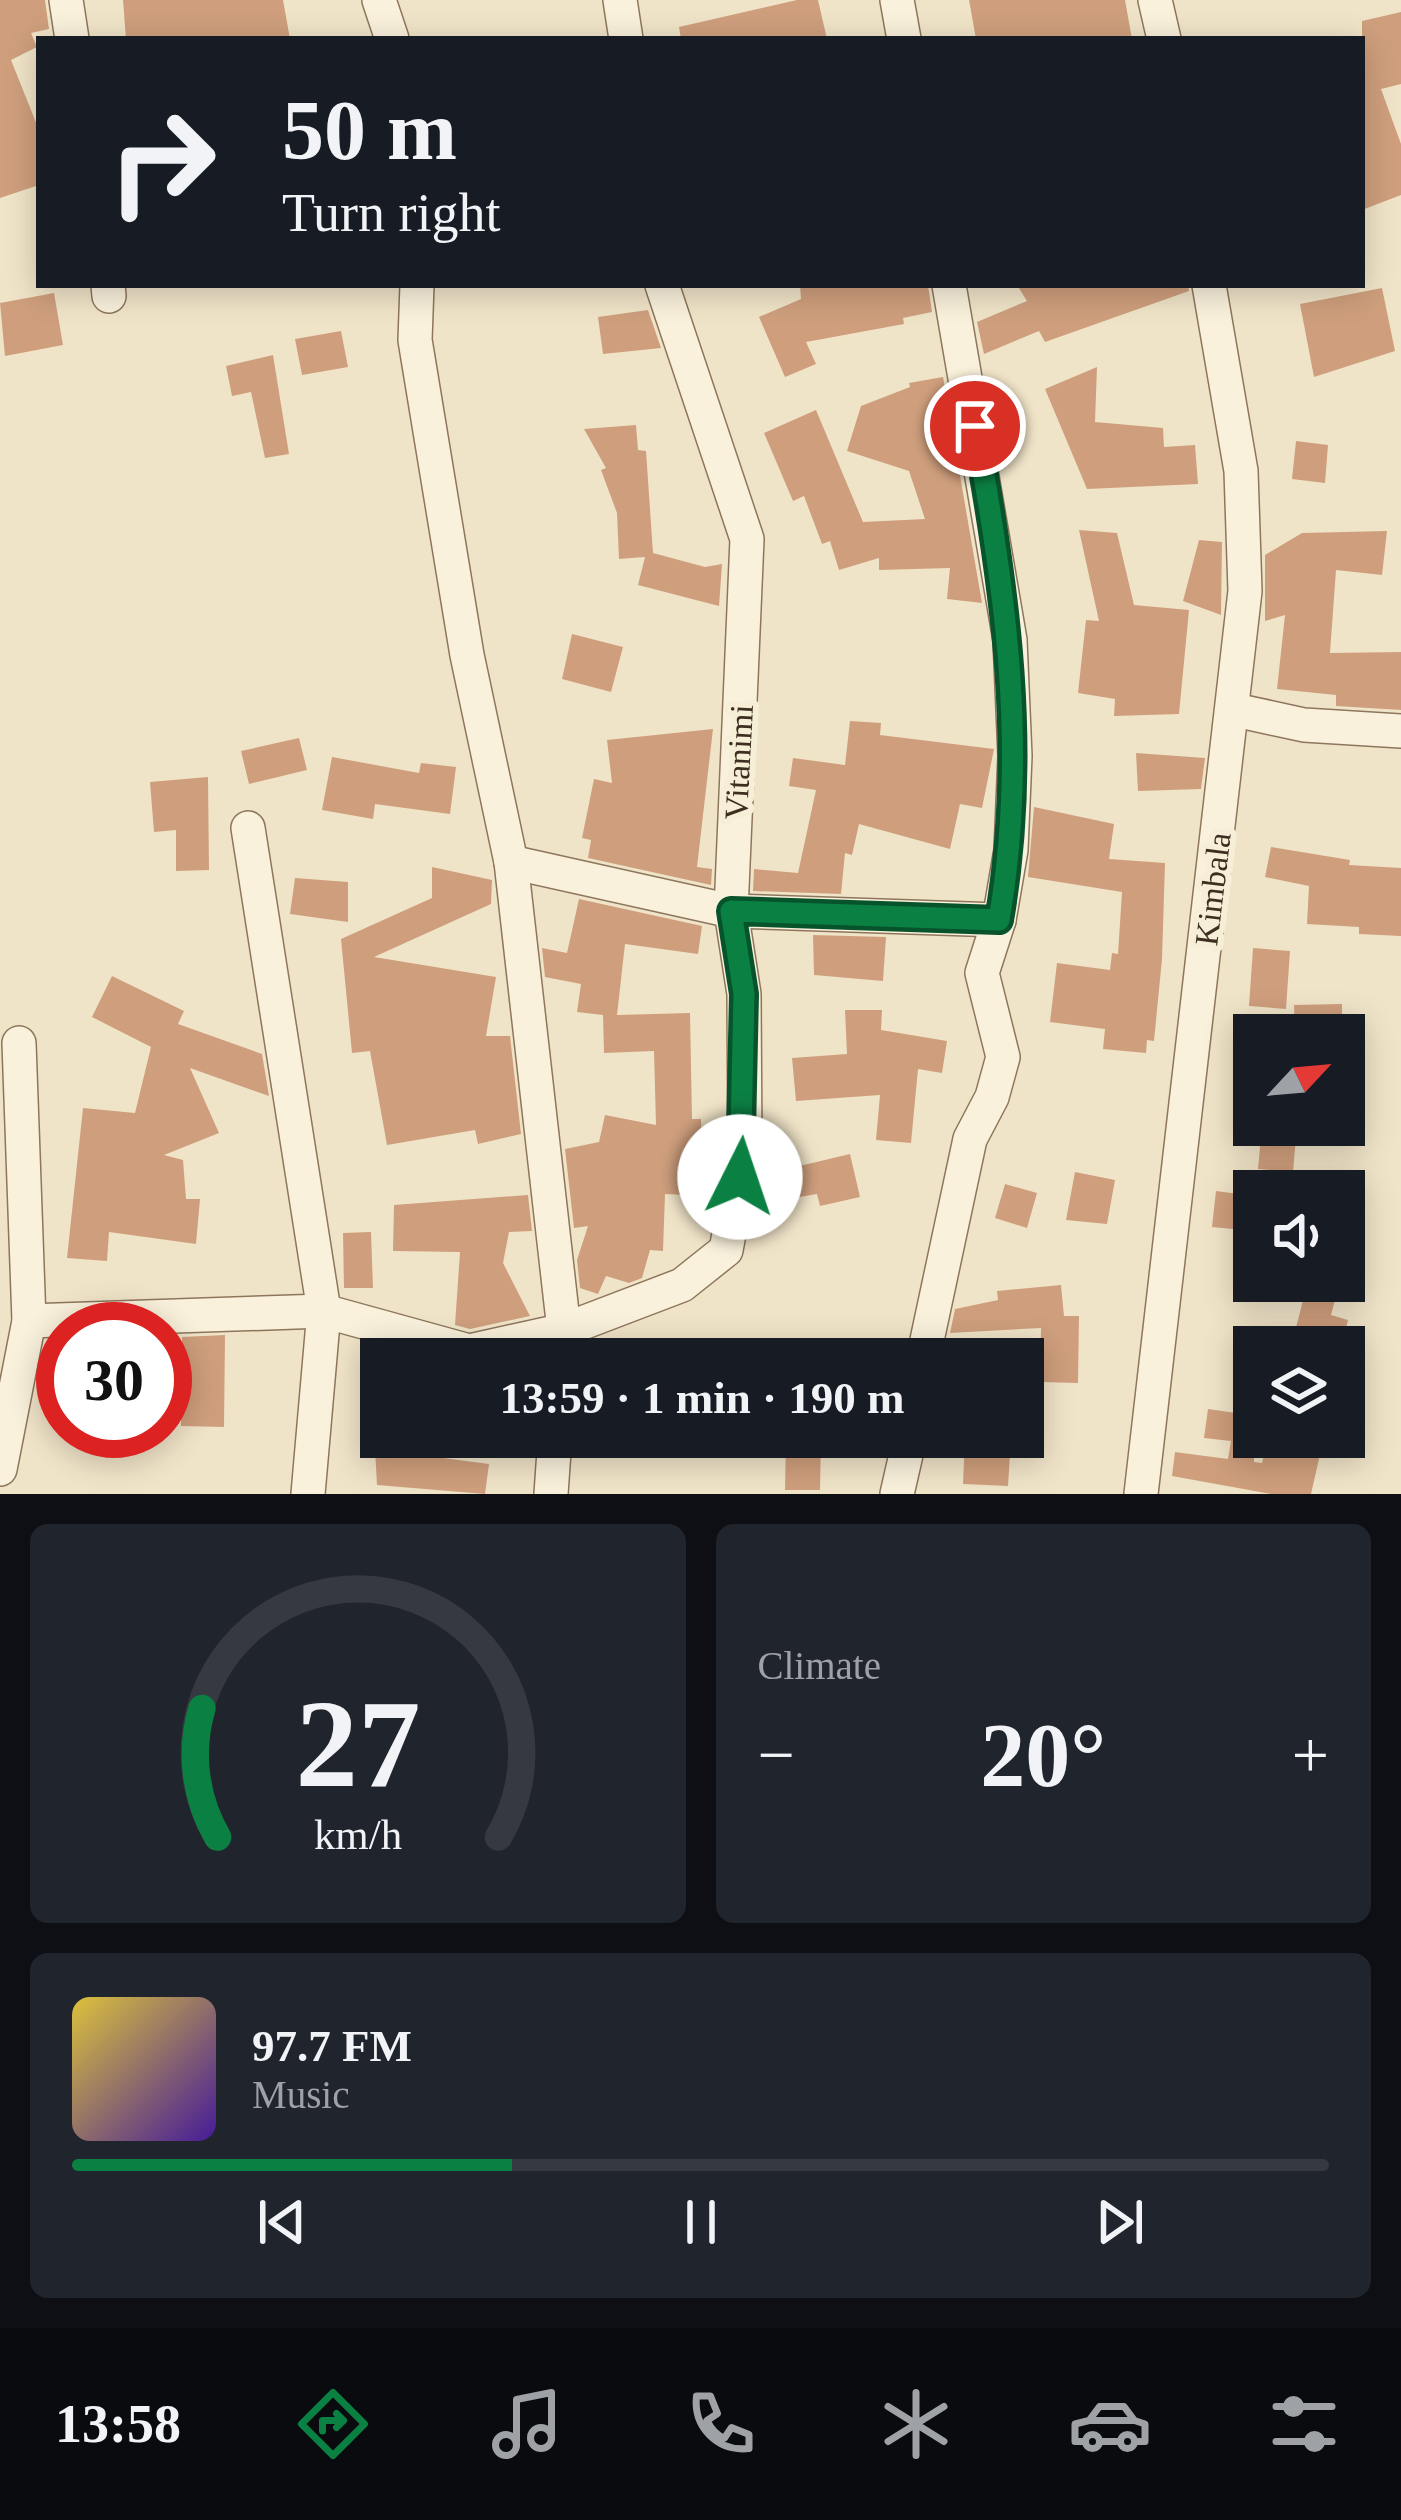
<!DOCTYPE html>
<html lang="en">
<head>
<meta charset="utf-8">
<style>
	body { margin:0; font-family:Georgia,serif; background:#20242c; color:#f1f3f6; height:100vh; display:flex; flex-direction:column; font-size:45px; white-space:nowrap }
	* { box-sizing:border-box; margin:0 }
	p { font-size:39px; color:#9ea1a6 }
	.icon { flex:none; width:66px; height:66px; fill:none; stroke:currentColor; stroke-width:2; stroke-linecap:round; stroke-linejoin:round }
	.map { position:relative; height:1494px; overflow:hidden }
	.details { display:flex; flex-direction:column; gap:30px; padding:30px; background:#0d0f14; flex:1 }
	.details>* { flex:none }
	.banner { position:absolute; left:36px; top:36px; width:1329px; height:252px; border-radius:0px; box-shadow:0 6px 30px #0003; background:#171b24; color:#f1f3f6; overflow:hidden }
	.needle { width:78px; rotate:64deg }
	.controls { position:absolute; left:1233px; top:1014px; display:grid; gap:24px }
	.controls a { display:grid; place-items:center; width:132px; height:132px; border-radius:0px; background:#171b24; box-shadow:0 6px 30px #0003; font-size:60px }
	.speed { position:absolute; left:36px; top:1302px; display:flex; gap:24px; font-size:60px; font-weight:700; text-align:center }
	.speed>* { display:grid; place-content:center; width:156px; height:156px; border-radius:50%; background:#171b24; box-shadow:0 6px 30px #0003; line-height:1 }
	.speed .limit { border:18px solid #d22; background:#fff; color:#111 }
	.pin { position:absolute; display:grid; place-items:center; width:102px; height:102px; color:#fff; margin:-51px; border:6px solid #fff; border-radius:50%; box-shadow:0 3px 12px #0007 }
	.me { position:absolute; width:132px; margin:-66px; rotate:4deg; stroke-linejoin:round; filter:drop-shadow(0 0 9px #0008) }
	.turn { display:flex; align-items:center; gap:42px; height:252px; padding:0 48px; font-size:54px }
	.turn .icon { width:156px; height:156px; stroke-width:2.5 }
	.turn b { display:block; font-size:84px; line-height:102px }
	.big { font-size:90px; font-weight:700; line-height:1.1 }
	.details .tile { flex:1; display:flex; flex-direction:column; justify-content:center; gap:18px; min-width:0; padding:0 42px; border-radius:18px; background:#20242c }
	.details .dial { align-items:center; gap:0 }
	.dial svg { height:312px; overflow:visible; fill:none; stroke:#363941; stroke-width:7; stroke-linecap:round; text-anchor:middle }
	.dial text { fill:#f1f3f6; stroke:none }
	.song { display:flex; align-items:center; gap:36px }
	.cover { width:144px; height:144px; border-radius:18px; background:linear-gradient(135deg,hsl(50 70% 55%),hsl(260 70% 35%)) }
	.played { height:12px; border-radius:6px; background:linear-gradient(90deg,#0b8043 35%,#363941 35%) }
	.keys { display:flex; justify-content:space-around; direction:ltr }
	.heat { display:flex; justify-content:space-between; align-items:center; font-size:66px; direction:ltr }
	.details .tiles { flex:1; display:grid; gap:30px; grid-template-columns:1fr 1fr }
	.tile:last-child { grid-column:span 2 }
	.trip { position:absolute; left:360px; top:1338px; width:684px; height:120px; border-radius:0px; background:#171b24; box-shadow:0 6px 30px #0003; font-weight:700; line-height:120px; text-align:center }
	.tab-bar { display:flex; height:192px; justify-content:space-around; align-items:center; background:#090b0e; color:#9ea1a6 }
	.tab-bar .icon { width:84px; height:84px }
	.tab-bar .active { color:#0b8043 }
	.tab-bar b { font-size:54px; color:#f1f3f6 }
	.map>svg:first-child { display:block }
	.building { fill:#cf9f7d }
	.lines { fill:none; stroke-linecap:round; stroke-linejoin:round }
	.minor-casing { stroke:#8d765c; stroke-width:36 }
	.minor { stroke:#faf1dc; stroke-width:33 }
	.route-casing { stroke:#07532c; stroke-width:30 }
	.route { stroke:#0b8043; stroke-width:21 }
	.labels { text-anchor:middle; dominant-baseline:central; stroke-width:12; stroke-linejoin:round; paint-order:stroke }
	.street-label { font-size:33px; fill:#3d2e20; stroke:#f7eed8 }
</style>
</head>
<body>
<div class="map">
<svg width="1401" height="1494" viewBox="0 0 1401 1494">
	<rect width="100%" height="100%" fill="#f0e4c8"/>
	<g class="building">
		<path d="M0 0H45L49 29 31 33 37 47 11 60 39 130V185L0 198Z"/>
		<path d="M123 0H283L290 39H126Z"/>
		<path d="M797 0H818L827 39H681L679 27Z"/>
		<path d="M969 0H1125L1132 39H976Z"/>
		<path d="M1401 12V84L1381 89 1401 144V195L1362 210V21Z"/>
		<path d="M800 285H928L932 312 903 318 904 324 806 342 816 364 785 377 759 317 801 299Z"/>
		<path d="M1017 285H1188L1189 291 1045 342 1039 331 984 354 977 322 1027 301Z"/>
		<path d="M1382 288 1395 351 1314 377 1300 304Z"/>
		<path d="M54 293 63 345 5 356 0 303Z"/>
		<path d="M648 310 661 348 603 354 598 317Z"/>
		<path d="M341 331 348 367 302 375 295 339Z"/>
		<path d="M273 355 289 454 265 458 251 392 232 396 226 366Z"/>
		<path d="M1097 367 1095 422 1163 428 1164 447 1195 445 1198 484 1087 489 1045 389Z"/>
		<path d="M943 377 982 603 947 599 950 568 879 570V558L839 570 830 541 822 544 804 496 793 501 764 433 816 410 863 522 925 519 909 471 847 451 861 406 910 387 909 383Z"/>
		<path d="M636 425 638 450 646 451 653 553 705 567 722 564 719 606 638 585 645 557 619 559 617 513 601 470 606 468 584 429Z"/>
		<path d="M1296 441 1328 445 1325 483 1292 479Z"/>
		<path d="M1079 530 1117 533 1134 605 1189 610 1179 714 1114 716 1115 699 1078 693 1086 620 1099 621Z"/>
		<path d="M1387 531 1382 575 1336 570 1330 653 1401 652V710L1336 706V695L1277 689 1285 615 1265 621V555L1302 533Z"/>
		<path d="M1199 540 1222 542 1221 615 1183 601Z"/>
		<path d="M572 634 623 647 611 692 562 679Z"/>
		<path d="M850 721 881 723 880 735 994 749 982 808 960 804 950 849 859 824 852 855 845 853 841 894 753 891 754 869 798 873 816 790 789 786 793 758 845 765Z"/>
		<path d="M713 729 697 867 712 869 711 885 588 858 591 840 582 838 594 779 612 783 607 740Z"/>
		<path d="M299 738 307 770 249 784 241 751Z"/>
		<path d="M1136 753 1205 758 1201 789 1138 791Z"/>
		<path d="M332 757 419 773 421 763 456 767 450 814 375 804 373 819 322 810Z"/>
		<path d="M208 777 209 870 176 871V830L154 832 150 782Z"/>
		<path d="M1034 807 1114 824 1109 859 1165 863 1162 959 1154 1041 1147 1040 1146 1053 1103 1049 1105 1029 1050 1022 1057 963 1110 970 1112 953 1118 954 1122 892 1028 877Z"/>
		<path d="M1271 847 1350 860 1349 865 1401 868V936L1359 934V927L1307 924 1309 886 1265 877Z"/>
		<path d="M432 867 492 880 491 904 374 957 496 977 486 1036H510L521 1134 478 1144 475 1130 387 1145 370 1051 352 1053 341 939 432 898Z"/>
		<path d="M295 878 348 882V922L290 914Z"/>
		<path d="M579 899 702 926 698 954 625 944 617 1015 690 1013 692 1119H701L702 1165H712L711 1196 665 1194 663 1251 650 1250 642 1278 629 1283 606 1276 598 1294 580 1288 577 1260 588 1226 574 1228 565 1149 599 1142 605 1115 656 1125 654 1051 604 1053 603 1015 577 1012 581 984 545 977 542 948 567 953Z"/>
		<path d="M813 935 886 937 883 981 814 975Z"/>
		<path d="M1253 948 1290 951 1286 1009 1249 1006Z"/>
		<path d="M112 976 184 1011 178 1024 262 1054 269 1096 190 1068 219 1133 164 1155 183 1160 186 1199H200L196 1244 109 1232 107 1261 67 1258 83 1108 135 1113 151 1047 92 1017Z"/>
		<path d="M1342 1004V1035H1295L1294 1005Z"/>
		<path d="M845 1010H882L881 1030 947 1041 942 1073 918 1069 911 1143 876 1140 880 1095 796 1101 792 1058 847 1054Z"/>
		<path d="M1262 1125H1297L1293 1172 1258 1169Z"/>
		<path d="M850 1154 860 1197 820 1206 817 1194 787 1199 783 1170Z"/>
		<path d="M1075 1172 1115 1180 1107 1224 1066 1220Z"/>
		<path d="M1005 1184 1037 1193 1027 1228 995 1218Z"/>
		<path d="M1216 1191 1254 1196V1231L1212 1227Z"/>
		<path d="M528 1195 532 1231 509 1232 503 1263 530 1316 470 1329 455 1325 460 1252 393 1251 394 1205Z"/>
		<path d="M371 1232 373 1288H344L343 1233Z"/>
		<path d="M1308 1281H1340L1331 1315 1348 1320 1341 1347H1291Z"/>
		<path d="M1061 1285 1064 1316H1079L1078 1383 1040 1382 1041 1328 950 1333 955 1309 998 1300 997 1291Z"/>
		<path d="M225 1335 224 1427 181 1426 182 1337Z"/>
		<path d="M1238 1402 1254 1403V1462L1262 1463 1268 1437H1324L1311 1494H1271L1172 1476 1175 1452 1228 1459 1231 1441 1204 1438 1208 1409 1236 1413Z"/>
		<path d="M786 1437H821L820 1490H785Z"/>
		<path d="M965 1437H1011L1008 1486 963 1484Z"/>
		<path d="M375 1449 489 1464 485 1494 377 1485Z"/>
	</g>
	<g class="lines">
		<g class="minor-casing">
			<g id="minor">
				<path d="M66 0 72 39"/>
				<path d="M379 0 392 39"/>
				<path d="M620 0 626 39"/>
				<path d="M897 0 904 39"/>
				<path d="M1155 0 1164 39"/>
				<path d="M108 285 109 296"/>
				<path d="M417 285 415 340 467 655 511 862 564 1330 562 1359"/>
				<path d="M1235 710 1304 725 1401 731"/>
				<path d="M248 828 324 1311 308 1494"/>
				<path d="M511 862 731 911 999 920"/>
				<path d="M29 1321 324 1311 469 1351 564 1330 682 1285 726 1250 745 1147 744 994 731 911 747 539 662 285"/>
				<path d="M923 1359 970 1139 992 1097 1003 1057 982 973 999 920 1011 850 1015 756 1010 640 949 285"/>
				<path d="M0 1469 29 1321 19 1043"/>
				<path d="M551 1494 555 1437"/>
				<path d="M897 1494 910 1437"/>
				<path d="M1141 1494 1245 591 1241 471 1209 285"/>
			</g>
		</g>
		<use href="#minor" class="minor"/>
	</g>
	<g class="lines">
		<g class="route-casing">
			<path id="route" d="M740 1177 744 994 731 911 999 920C1028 753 1006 591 975 426"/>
		</g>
		<use href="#route" class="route"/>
	</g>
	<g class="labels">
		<g class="street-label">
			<text transform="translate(739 762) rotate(-87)">Vitanimi</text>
			<text transform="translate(1213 889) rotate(-83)">Kimbala</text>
		</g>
	</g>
</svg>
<div class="controls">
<a><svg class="needle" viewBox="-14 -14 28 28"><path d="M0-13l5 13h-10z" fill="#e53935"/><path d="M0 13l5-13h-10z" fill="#9ea1a6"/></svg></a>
<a><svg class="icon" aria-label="sound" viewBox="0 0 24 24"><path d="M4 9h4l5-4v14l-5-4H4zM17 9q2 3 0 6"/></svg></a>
<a><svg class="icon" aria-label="layers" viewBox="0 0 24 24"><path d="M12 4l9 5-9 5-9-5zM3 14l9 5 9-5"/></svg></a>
</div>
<div class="speed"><div class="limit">30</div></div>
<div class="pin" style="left:975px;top:426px;background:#d93025"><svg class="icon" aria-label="arrive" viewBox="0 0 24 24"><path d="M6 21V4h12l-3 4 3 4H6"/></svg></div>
<svg class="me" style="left:740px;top:1177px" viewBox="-20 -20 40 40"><circle r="19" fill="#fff"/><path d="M0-13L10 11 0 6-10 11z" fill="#0b8043"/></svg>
<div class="trip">13:59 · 1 min · 190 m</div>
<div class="banner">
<div class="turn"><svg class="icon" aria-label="right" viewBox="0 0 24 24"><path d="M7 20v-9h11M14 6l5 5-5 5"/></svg><div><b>50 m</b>Turn right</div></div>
</div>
</div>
<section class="details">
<div class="tiles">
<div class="tile dial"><svg viewBox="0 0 100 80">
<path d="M14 69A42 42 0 1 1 86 69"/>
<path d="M14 69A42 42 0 0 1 10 36" stroke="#0b8043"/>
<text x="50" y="56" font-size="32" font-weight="700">27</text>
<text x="50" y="72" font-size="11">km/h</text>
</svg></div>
<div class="tile"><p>Climate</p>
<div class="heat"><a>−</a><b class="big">20°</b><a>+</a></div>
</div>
<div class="tile">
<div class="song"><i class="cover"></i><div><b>97.7 FM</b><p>Music</p></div></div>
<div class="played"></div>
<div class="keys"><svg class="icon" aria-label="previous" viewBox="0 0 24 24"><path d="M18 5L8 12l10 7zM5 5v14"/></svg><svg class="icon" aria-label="pause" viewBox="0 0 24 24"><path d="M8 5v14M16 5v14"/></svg><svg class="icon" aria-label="next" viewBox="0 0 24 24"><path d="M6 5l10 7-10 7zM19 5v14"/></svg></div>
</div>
</div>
</section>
<nav class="tab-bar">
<b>13:58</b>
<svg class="icon active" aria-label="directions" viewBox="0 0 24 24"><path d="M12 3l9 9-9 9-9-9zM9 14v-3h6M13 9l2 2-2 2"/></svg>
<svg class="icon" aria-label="music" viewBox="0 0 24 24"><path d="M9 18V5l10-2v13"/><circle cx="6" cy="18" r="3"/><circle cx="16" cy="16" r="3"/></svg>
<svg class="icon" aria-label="phone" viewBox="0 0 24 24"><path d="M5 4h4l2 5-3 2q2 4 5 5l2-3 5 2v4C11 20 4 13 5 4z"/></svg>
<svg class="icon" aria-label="climate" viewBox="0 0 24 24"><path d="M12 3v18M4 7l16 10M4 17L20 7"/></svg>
<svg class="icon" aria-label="car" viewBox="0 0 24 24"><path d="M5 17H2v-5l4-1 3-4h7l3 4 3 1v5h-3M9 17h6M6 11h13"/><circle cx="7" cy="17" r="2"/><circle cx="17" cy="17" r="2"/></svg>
<svg class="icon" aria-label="filters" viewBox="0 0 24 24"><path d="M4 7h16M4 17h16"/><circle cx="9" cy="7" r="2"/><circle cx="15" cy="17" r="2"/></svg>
</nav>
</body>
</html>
